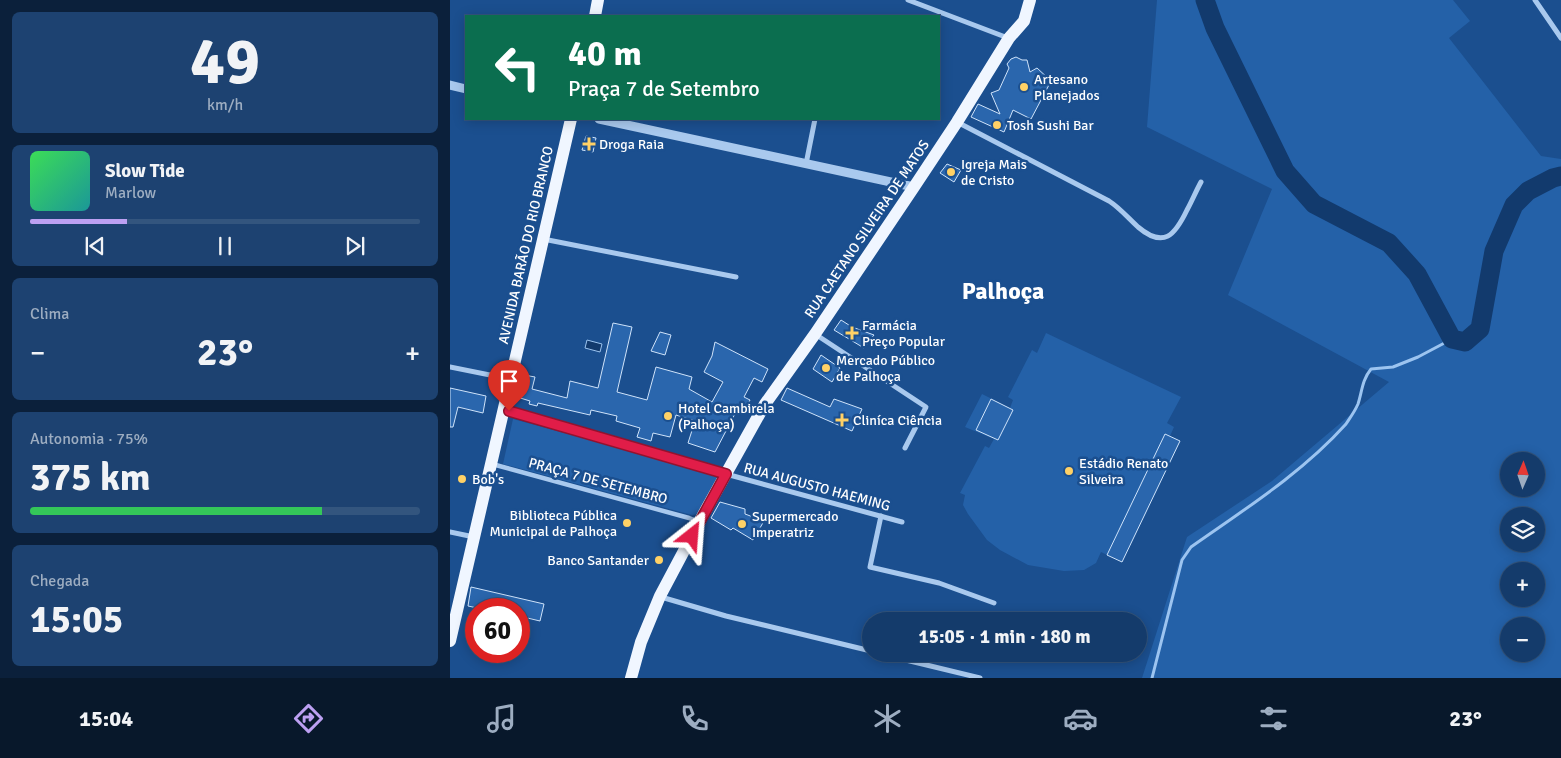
<!DOCTYPE html>
<html lang="pt">
<head>
<meta charset="utf-8">
<style>
	body { margin:0; font-family:Signika,sans-serif; background:#1d4271; color:#f1f3f6; height:100vh; display:flex; flex-direction:column; font-size:19px; white-space:nowrap }
	* { box-sizing:border-box; margin:0 }
	p { font-size:16px; color:#9dadc1 }
	.icon { flex:none; width:28px; height:28px; fill:none; stroke:currentColor; stroke-width:2; stroke-linecap:round; stroke-linejoin:round }
	.map { position:relative; flex:1; overflow:hidden }
	.drawer { display:flex; flex-direction:column; gap:12px; padding:12px; background:#0b203b; width:450px }
	.drawer>* { flex:none }
	.guide { position:absolute; left:15px; top:15px; width:475px; height:105px; border-radius:0px; box-shadow:0 2px 12px #0003,0 0 0 1px #33557e; background:#0b6e4f; color:#fff; overflow:hidden }
	.needle { width:32px; rotate:2deg }
	.buttons { position:absolute; left:1050px; top:452px; display:grid; gap:10px }
	.buttons a { display:grid; place-items:center; width:45px; height:45px; border-radius:50%; background:#143b6b; box-shadow:0 2px 12px #0003,0 0 0 1px #33557e; font-size:25px }
	.speed { position:absolute; left:15px; top:598px; display:flex; gap:10px; font-size:25px; font-weight:700; text-align:center }
	.speed>* { display:grid; place-content:center; width:65px; height:65px; border-radius:50%; background:#143b6b; box-shadow:0 2px 12px #0003,0 0 0 1px #33557e; line-height:1 }
	.speed .limit { border:8px solid #d22; background:#fff; color:#111 }
	.pin { position:absolute; display:grid; place-items:center; width:42px; height:42px; color:#fff; margin:-51px -21px; border-radius:50% 50% 50% 0; rotate:-45deg; box-shadow:0 0 5px #0007 }
	.pin .icon { rotate:45deg }
	.me { position:absolute; width:55px; margin:-28px; rotate:28deg; stroke-linejoin:round; filter:drop-shadow(0 0 4px #0008) }
	.turn { display:flex; align-items:center; gap:18px; height:105px; padding:0 20px; font-size:22px }
	.turn .icon { width:65px; height:65px; stroke-width:2.5 }
	.turn b { display:block; font-size:35px; line-height:42px }
	.big { font-size:38px; font-weight:700; line-height:1.1 }
	.drawer .tile { flex:1; display:flex; flex-direction:column; justify-content:center; gap:8px; min-width:0; padding:0 18px; border-radius:8px; background:#1d4271 }
	.drawer .dial { align-items:center; gap:0 }
	.dial b { font-size:65px; line-height:1 }
	.song { display:flex; align-items:center; gap:15px }
	.cover { width:60px; height:60px; border-radius:8px; background:linear-gradient(135deg,hsl(130 70% 55%),hsl(180 70% 35%)) }
	.played { height:5px; border-radius:2px; background:linear-gradient(90deg,#bca0f2 25%,#33557e 25%) }
	.keys { display:flex; justify-content:space-around; direction:ltr }
	.heat { display:flex; justify-content:space-between; align-items:center; font-size:28px; direction:ltr }
	.charge { height:8px; border-radius:4px; background:linear-gradient(90deg,#34c759 75%,#33557e 0) }
	.trip { position:absolute; left:412px; top:612px; width:285px; height:50px; border-radius:25px; background:#143b6b; box-shadow:0 2px 12px #0003,0 0 0 1px #33557e; font-weight:700; line-height:50px; text-align:center }
	.menu { display:flex; height:80px; justify-content:space-around; align-items:center; background:#08182b; color:#9dadc1 }
	.menu .icon { width:35px; height:35px }
	.menu .selected { color:#bca0f2 }
	.menu b { font-size:22px; color:#f1f3f6 }
	main { display:flex; flex:1; min-height:0 }
	.map>svg:first-child { display:block }
	.green { fill:#2461a8; fill-rule:evenodd }
	.water { fill:#123a6d; stroke:#9cc4f0 }
	.lines { fill:none; stroke-linecap:round; stroke-linejoin:round }
	.stream { stroke:#9cc4f0; stroke-width:3 }
	.river { stroke:#123a6d; stroke-width:19 }
	.building { fill:#2a66ad; stroke:#cfe3fa }
	.pedestrian { stroke:#a9c9ee; stroke-width:4.5 }
	.minor { stroke:#a9c9ee; stroke-width:5 }
	.tertiary { stroke:#a9c9ee; stroke-width:9 }
	.primary { stroke:#f0f6ff; stroke-width:12 }
	.route-casing { stroke:#92132f; stroke-width:12 }
	.route { stroke:#e11d48; stroke-width:9 }
	.poi-dot { fill:#ffd166; stroke:#1b4f8f; stroke-width:2 }
	.labels { text-anchor:middle; dominant-baseline:central; stroke-width:5; stroke-linejoin:round; paint-order:stroke }
	.poi-label { font-size:14px; fill:#fff; stroke:#1b4f8f; text-anchor:start }
	.street-label { font-size:14px; fill:#fff; stroke:#1b4f8f }
	.town-label { font-size:24px; font-weight:bold; fill:#fff; stroke:#1b4f8f }
</style>
</head>
<body>
<main>
<section class="drawer">
<div class="tile dial"><b>49</b><p>km/h</p></div>
<div class="tile">
<div class="song"><i class="cover"></i><div><b>Slow Tide</b><p>Marlow</p></div></div>
<div class="played"></div>
<div class="keys"><svg class="icon" aria-label="previous" viewBox="0 0 24 24"><path d="M18 5L8 12l10 7zM5 5v14"/></svg><svg class="icon" aria-label="pause" viewBox="0 0 24 24"><path d="M8 5v14M16 5v14"/></svg><svg class="icon" aria-label="next" viewBox="0 0 24 24"><path d="M6 5l10 7-10 7zM19 5v14"/></svg></div>
</div>
<div class="tile"><p>Clima</p>
<div class="heat"><a>−</a><b class="big">23°</b><a>+</a></div>
</div>
<div class="tile"><p>Autonomia · 75%</p><b class="big">375 km</b><div class="charge"></div></div>
<div class="tile"><p>Chegada</p><b class="big">15:05</b></div>
</section>
<div class="map">
<svg width="1111" height="678" viewBox="0 0 1111 678">
	<rect width="100%" height="100%" fill="#1b4f8f"/>
	<g class="green">
		<path d="M707 0H1003L1020 21 999 38 1091 156 1111 159V678H692L737 537 822 481 939 382 778 295 822 189 697 127ZM1059 461H1086V489H1059ZM1059 516H1086V544H1059ZM1059 571H1086V599H1059ZM1059 626H1086V654H1059Z"/>
		<path d="M596 333 731 397 717 423 724 427 720 436 730 441 672 562 651 552 646 563 634 570 614 571 578 565 550 550 537 540 518 514 513 505 515 495 510 493 535 446 539 448 544 439 515 427 532 394 560 408 563 400 558 397 582 350 587 353Z"/>
		<path d="M63 419 265 474 267 479 249 514 242 515 53 464Z"/>
	</g>
	<path class="water" d="M137 340 152 344 150 352 135 348Z"/>
	<g class="lines">
		<path class="stream" d="M702 678 732 560 741 547C795 509 852 473 896 424 900 418 905 411 908 404 912 392 912 380 921 369L943 367 968 357 1002 339"/>
		<path class="river" d="M755 0 765 28 835 171 864 204 939 243 967 274 1002 339 1015 342 1030 329 1044 251 1064 205 1078 191 1103 178 1111 176"/>
	</g>
	<g class="building">
		<path d="M566 57 572 60H577L580 72 587 68 600 80V83L581 119 563 110 554 132 521 117 528 104 550 114 541 93 549 90 559 68 557 64 561 59Z"/>
		<path d="M136 136 146 138 143 152 132 150Z"/>
		<path d="M497 164 511 170 504 182 490 173Z"/>
		<path d="M391 320 402 327 424 335 414 348 384 330Z"/>
		<path d="M163 323 182 327 167 392 197 400 206 367 242 377 239 389 262 402 273 382 254 372 262 356 265 342 318 369 312 382 304 378 294 397 300 400 294 412 288 408 265 452 238 443 245 421 226 415 220 437 203 433 201 441 187 437 190 428 166 421 167 416 141 410 140 415 88 403 87 406 79 404 80 401 67 397 71 381H73L74 375 85 377 82 389 117 398 120 381 148 388Z"/>
		<path d="M210 332 221 335 215 355 201 351Z"/>
		<path d="M371 355 390 368 382 382 363 369Z"/>
		<path d="M0 388 36 396 33 413 8 407 3 427H0Z"/>
		<path d="M337 388 380 407 384 399 412 409 402 431 331 400Z"/>
		<path d="M541 399 563 410 548 440 526 430Z"/>
		<path d="M715 434 730 441 672 562 657 555Z"/>
		<path d="M270 502 295 509V514L314 521 303 540 283 528 281 530 261 518Z"/>
		<path d="M21 587 94 604 90 621 69 616V609H32L18 606Z"/>
	</g>
	<g class="lines">
		<path class="pedestrian" d="M42 464 239 518 249 522"/>
		<g class="minor">
			<path d="M458 0 558 38"/>
			<path d="M1085 0 1111 38"/>
			<path d="M507 122 659 201C670 208 678 218 688 227 714 249 725 235 737 210 742 201 746 191 751 182"/>
			<path d="M356 164 365 119"/>
			<path d="M93 239 286 277"/>
			<path d="M365 334 476 407 455 448"/>
			<path d="M0 367 60 379"/>
			<path d="M55 410 276 474 452 522"/>
			<path d="M431 516 420 567 489 583 544 603"/>
			<path d="M0 532 24 537"/>
			<path d="M211 597 276 616 421 651"/>
			<path d="M431 654 530 678"/>
		</g>
		<g class="tertiary">
			<path d="M0 85 16 89"/>
			<path d="M149 119 464 187"/>
		</g>
		<g class="primary">
			<path d="M145 16 148 0"/>
			<path d="M0 641 121 119"/>
			<path d="M181 678 191 642 210 596 253 515 315 404 365 334 464 187 507 122 559 38 574 21 580 0"/>
		</g>
	</g>
	<g class="lines">
		<g class="route-casing">
			<path id="route" d="M59 411 276 474 242 536"/>
		</g>
		<use href="#route" class="route"/>
	</g>
	<g class="poi-dot">
		<circle cx="574" cy="87" r="5"/>
		<circle cx="547" cy="125" r="5"/>
		<path d="M136.5 136.5h5v5h5v5h-5v5h-5v-5h-5v-5h5z"/>
		<circle cx="501" cy="172" r="5"/>
		<path d="M399.5 325.5h5v5h5v5h-5v5h-5v-5h-5v-5h5z"/>
		<circle cx="376" cy="368" r="5"/>
		<circle cx="218" cy="416" r="5"/>
		<path d="M389.5 412.5h5v5h5v5h-5v5h-5v-5h-5v-5h5z"/>
		<circle cx="619" cy="471" r="5"/>
		<circle cx="12" cy="479" r="5"/>
		<circle cx="177" cy="523" r="5"/>
		<circle cx="292" cy="524" r="5"/>
		<circle cx="209" cy="560" r="5"/>
	</g>
	<g class="labels">
		<g class="poi-label">
			<text x="584" y="79">Artesano<tspan x="584" dy="16">Planejados</tspan></text>
			<text x="557" y="125">Tosh Sushi Bar</text>
			<text x="149" y="144">Droga Raia</text>
			<text x="511" y="164">Igreja Mais<tspan x="511" dy="16">de Cristo</tspan></text>
			<text x="412" y="325">Farmácia<tspan x="412" dy="16">Preço Popular</tspan></text>
			<text x="386" y="360">Mercado Público<tspan x="386" dy="16">de Palhoça</tspan></text>
			<text x="228" y="408">Hotel Cambirela<tspan x="228" dy="16">(Palhoça)</tspan></text>
			<text x="403" y="420">Cliníca Ciência</text>
			<text x="629" y="463">Estádio Renato<tspan x="629" dy="16">Silveira</tspan></text>
			<text x="22" y="479">Bob's</text>
			<text x="167" y="515" text-anchor="end">Biblioteca Pública<tspan x="167" dy="16">Municipal de Palhoça</tspan></text>
			<text x="302" y="516">Supermercado<tspan x="302" dy="16">Imperatriz</tspan></text>
			<text x="199" y="560" text-anchor="end">Banco Santander</text>
		</g>
		<g class="street-label">
			<text transform="translate(417 229) rotate(-56)">RUA CAETANO SILVEIRA DE MATOS</text>
			<text transform="translate(76 245) rotate(-77)">AVENIDA BARÃO DO RIO BRANCO</text>
			<text transform="translate(148 481) rotate(15)">PRAÇA 7 DE SETEMBRO</text>
			<text transform="translate(367 487) rotate(15)">RUA AUGUSTO HAEMING</text>
		</g>
		<g class="town-label">
			<text x="553" y="291">Palhoça</text>
		</g>
	</g>
</svg>
<div class="buttons">
<a><svg class="needle" viewBox="-14 -14 28 28"><path d="M0-13l5 13h-10z" fill="#e53935"/><path d="M0 13l5-13h-10z" fill="#9dadc1"/></svg></a>
<a><svg class="icon" aria-label="layers" viewBox="0 0 24 24"><path d="M12 4l9 5-9 5-9-5zM3 14l9 5 9-5"/></svg></a>
<a>+</a>
<a>−</a>
</div>
<div class="speed"><div class="limit">60</div></div>
<div class="pin" style="left:59px;top:411px;background:#d93025"><svg class="icon" aria-label="arrive" viewBox="0 0 24 24"><path d="M6 21V4h12l-3 4 3 4H6"/></svg></div>
<svg class="me" style="left:242px;top:536px" viewBox="-20 -20 40 40"><path d="M0-17L14 15 0 8-14 15z" fill="#e11d48" stroke="#fff" stroke-width="4"/></svg>
<div class="trip">15:05 · 1 min · 180 m</div>
<div class="guide">
<div class="turn"><svg class="icon" aria-label="left" viewBox="0 0 24 24"><path d="M17 20v-9H6M10 6l-5 5 5 5"/></svg><div><b>40 m</b>Praça 7 de Setembro</div></div>
</div>
</div>
</main>
<nav class="menu">
<b>15:04</b>
<svg class="icon selected" aria-label="directions" viewBox="0 0 24 24"><path d="M12 3l9 9-9 9-9-9zM9 14v-3h6M13 9l2 2-2 2"/></svg>
<svg class="icon" aria-label="music" viewBox="0 0 24 24"><path d="M9 18V5l10-2v13"/><circle cx="6" cy="18" r="3"/><circle cx="16" cy="16" r="3"/></svg>
<svg class="icon" aria-label="phone" viewBox="0 0 24 24"><path d="M5 4h4l2 5-3 2q2 4 5 5l2-3 5 2v4C11 20 4 13 5 4z"/></svg>
<svg class="icon" aria-label="climate" viewBox="0 0 24 24"><path d="M12 3v18M4 7l16 10M4 17L20 7"/></svg>
<svg class="icon" aria-label="car" viewBox="0 0 24 24"><path d="M5 17H2v-5l4-1 3-4h7l3 4 3 1v5h-3M9 17h6M6 11h13"/><circle cx="7" cy="17" r="2"/><circle cx="17" cy="17" r="2"/></svg>
<svg class="icon" aria-label="filters" viewBox="0 0 24 24"><path d="M4 7h16M4 17h16"/><circle cx="9" cy="7" r="2"/><circle cx="15" cy="17" r="2"/></svg>
<b>23°</b>
</nav>
</body>
</html>
